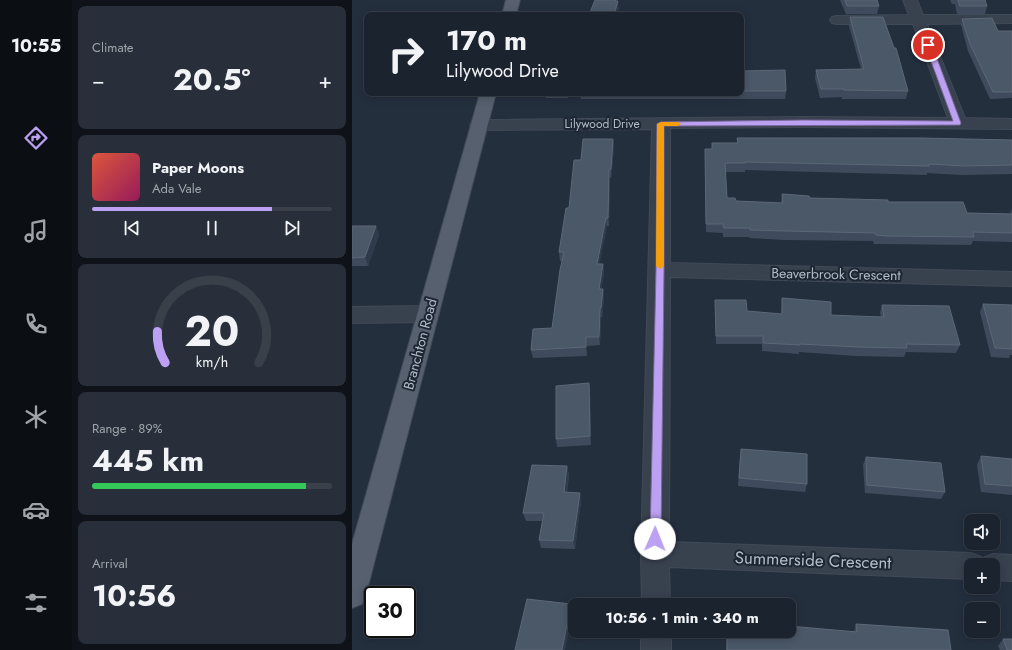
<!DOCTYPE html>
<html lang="en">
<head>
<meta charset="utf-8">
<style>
	body { margin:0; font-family:Jost,sans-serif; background:#282f3a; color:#f1f3f6; height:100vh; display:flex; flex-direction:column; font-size:15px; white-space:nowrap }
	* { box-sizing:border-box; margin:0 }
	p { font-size:13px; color:#a0a4aa }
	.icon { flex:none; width:22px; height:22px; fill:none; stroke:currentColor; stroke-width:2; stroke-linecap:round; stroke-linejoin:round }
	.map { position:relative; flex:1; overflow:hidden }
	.side { display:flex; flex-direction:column; gap:6px; padding:6px; background:#0f1319; width:280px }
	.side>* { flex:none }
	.banner { position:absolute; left:12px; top:12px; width:380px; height:84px; border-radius:8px; box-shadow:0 2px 10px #0003,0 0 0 1px #39404a; background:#1b232e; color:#f1f3f6; overflow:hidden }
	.buttons { position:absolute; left:612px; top:514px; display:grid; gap:8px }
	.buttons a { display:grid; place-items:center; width:36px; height:36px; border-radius:8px; background:#1b232e; box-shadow:0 2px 10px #0003,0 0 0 1px #39404a; font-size:20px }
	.speed { position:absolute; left:12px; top:586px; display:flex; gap:8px; font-size:20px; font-weight:700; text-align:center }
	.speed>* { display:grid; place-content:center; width:52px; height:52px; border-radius:50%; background:#1b232e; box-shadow:0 2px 10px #0003,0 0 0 1px #39404a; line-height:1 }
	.speed .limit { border:2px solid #111; border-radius:6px; background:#fff; color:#111 }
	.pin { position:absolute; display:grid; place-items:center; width:34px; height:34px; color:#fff; margin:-17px; border:2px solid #fff; border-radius:50%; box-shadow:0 1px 4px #0007 }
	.me { position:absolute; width:44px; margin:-22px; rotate:1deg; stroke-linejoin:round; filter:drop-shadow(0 0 3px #0008) }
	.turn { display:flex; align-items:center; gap:14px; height:84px; padding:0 16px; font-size:18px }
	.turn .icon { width:52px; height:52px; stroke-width:2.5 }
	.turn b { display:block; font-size:28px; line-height:34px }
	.big { font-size:30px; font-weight:700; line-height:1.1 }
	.side .tile { flex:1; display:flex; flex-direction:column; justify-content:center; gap:6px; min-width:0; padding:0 14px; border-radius:8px; background:#282f3a }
	.side .dial { align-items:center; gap:0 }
	.dial svg { height:104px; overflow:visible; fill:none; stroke:#39404a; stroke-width:7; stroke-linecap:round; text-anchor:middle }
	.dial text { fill:#f1f3f6; stroke:none }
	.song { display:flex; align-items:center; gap:12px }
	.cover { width:48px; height:48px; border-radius:6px; background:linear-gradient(135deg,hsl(10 70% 55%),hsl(330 70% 35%)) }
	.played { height:4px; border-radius:2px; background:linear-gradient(90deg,#bca0f2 75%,#39404a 75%) }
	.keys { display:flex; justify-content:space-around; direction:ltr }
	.heat { display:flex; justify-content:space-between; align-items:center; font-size:22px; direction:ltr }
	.charge { height:6px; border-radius:3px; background:linear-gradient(90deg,#34c759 89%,#39404a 0) }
	.trip { position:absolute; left:216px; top:598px; width:228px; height:40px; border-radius:8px; background:#1b232e; box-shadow:0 2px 10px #0003,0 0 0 1px #39404a; font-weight:700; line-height:40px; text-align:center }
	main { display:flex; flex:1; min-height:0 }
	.dock { display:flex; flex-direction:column; width:72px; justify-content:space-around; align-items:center; background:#0b0e12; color:#a0a4aa }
	.dock .icon { width:28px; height:28px }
	.dock .selected { color:#bca0f2 }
	.dock b { font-size:18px; color:#f1f3f6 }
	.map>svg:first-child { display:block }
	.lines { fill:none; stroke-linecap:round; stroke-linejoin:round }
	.minor-casing { stroke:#414a57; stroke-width:2 }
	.major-casing { stroke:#414a57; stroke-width:2 }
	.minor { fill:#38414e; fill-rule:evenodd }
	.major { fill:#56606e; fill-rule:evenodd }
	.wall { fill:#3f4b5c }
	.shaded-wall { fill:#2f3b4b }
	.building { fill:#4b5868; stroke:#5c6777 }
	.route { fill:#bca0f2; stroke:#7a689d }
	.slow { fill:#f59e0b }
	.labels { text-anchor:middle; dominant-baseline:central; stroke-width:4; stroke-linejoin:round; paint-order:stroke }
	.far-street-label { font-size:12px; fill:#b4bcc9; stroke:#1d2633 }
	.street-label { font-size:14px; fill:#b4bcc9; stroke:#1d2633 }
	.near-street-label { font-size:17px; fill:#b4bcc9; stroke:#1d2633 }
</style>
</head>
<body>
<main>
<nav class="dock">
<b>10:55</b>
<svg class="icon selected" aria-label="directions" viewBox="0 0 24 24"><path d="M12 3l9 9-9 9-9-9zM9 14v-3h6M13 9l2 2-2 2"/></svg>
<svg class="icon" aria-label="music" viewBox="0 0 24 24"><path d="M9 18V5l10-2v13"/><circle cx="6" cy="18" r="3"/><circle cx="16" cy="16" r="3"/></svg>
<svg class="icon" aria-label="phone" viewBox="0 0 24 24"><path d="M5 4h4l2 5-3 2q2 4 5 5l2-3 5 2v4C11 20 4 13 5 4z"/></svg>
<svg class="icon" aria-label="climate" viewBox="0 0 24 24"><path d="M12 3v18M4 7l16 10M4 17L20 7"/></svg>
<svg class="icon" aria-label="car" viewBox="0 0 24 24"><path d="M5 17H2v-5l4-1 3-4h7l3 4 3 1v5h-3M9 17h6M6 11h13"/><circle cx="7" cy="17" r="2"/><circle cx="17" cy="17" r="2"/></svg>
<svg class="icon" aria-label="filters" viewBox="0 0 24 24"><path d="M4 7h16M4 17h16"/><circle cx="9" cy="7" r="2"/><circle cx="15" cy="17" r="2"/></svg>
</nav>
<section class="side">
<div class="tile"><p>Climate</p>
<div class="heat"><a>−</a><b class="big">20.5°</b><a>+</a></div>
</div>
<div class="tile">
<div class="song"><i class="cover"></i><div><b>Paper Moons</b><p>Ada Vale</p></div></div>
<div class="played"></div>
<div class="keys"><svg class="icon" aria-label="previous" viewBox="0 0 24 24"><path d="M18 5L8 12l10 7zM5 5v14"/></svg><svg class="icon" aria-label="pause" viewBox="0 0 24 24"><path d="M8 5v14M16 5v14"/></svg><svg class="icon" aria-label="next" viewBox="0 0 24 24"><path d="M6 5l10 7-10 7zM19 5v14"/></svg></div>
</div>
<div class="tile dial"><svg viewBox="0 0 100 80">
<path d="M14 69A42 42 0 1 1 86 69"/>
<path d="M14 69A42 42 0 0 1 8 45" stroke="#bca0f2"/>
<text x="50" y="56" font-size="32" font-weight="700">20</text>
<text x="50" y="72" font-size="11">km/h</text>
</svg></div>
<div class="tile"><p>Range · 89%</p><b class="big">445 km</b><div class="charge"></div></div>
<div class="tile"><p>Arrival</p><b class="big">10:56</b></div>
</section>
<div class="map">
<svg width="660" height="650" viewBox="0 0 660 650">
	<rect width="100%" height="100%" fill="#242f3e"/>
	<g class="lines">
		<g class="minor-casing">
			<g id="minor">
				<path d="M551 0H565L571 15H660V23L575 24 613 118 660 119V129L452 127 318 128V263L660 272V286L318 277 317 542 619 553 629 557 630 560 631 558 641 554 660 555V581L641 580V565H619V579L317 567 318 605H290L289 554 300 129 127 130 121 129 118 125 121 121 127 120 452 117 596 118 561 24H485L480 23 478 20 480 17 485 16 557 15Z"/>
				<path d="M76 306 84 308 87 314 84 320 76 322 0 323V307Z"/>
				<rect x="289" y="631" width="30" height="19"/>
			</g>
		</g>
		<g class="major-casing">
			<g id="major">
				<path d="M154 0H168L164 15H150Z"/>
				<path d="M128 93H144L14 594 10 604 0 608V544Z"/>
			</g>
		</g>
		<use href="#minor" class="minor"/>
		<use href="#major" class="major"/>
	</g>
	<g class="wall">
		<path d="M488 0H525L527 6 525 14H494Z"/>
		<path d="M598 0H633L635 6 633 14H605L603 4H600Z"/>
		<path d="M498 17 556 91 554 99H490V97L468 98 463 78 464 70 509 69 497 26Z"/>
		<path d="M610 19 646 31H660V98L638 99 616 51 609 25Z"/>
		<path d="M389 71 434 91 433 99H229L228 93H389Z"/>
		<path d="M193 93H217L216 98H194Z"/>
		<path d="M385 138 660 140V174L610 175 575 173V175L393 170V172H373L375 198 384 201 429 203 430 194 458 198 536 202 615 213 659 214 658 213 660 209V242L621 241 619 245 533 244H522L521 241 433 240 397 238V237H371V233L354 232 353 149H360V143H385Z"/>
		<path d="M261 139 262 148 259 178H258L257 226H255L247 264H251L252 273 249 289H251L252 297 250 317H249L248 345 235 346V356L181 358 179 350 200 328 210 261H208L207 252 229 160Z"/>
		<path d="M0 226H24L27 235 16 266H0Z"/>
		<path d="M430 298 479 315 503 316 529 317 528 313 530 305 608 345 604 353 554 352 552 357 504 356 447 352V354L410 351V344H364L363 309V300L395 311 429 314Z"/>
		<path d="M631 304 660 305V355H658L657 358 639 357 628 312Z"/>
		<path d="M237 383 238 392 239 445 205 447 204 439Z"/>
		<path d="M629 456 660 459V495L629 492 625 465Z"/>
		<path d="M388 457 455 484 453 492 386 486Z"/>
		<path d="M514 457 593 492 589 499 513 493 511 465Z"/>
		<path d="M215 466 217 475 215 492 229 501 223 549 189 548 187 540 190 521H174L171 513Z"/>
		<path d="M504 624 599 650H374L375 631H502Z"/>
		<path d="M651 639 660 650H648L646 646Z"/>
	</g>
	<g class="shaded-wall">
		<path d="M264 0H265L264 8 266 1 267 9 265 15H262Z"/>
		<path d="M261 139 262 148 259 178V169Z"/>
		<path d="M257 170 258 178 257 226 256 218Z"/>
		<path d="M254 218 255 226 246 272 245 264Z"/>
		<path d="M24 226 27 235 16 266 13 257Z"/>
		<path d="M251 264 252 273 248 297 247 289Z"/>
		<path d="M251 289 252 297 250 317 249 308Z"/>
		<path d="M248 308 249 317 248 345 247 337Z"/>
		<path d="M234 337 235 346V356L234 347Z"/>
		<path d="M237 383 238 392 239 445 238 436Z"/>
		<path d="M215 466 217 475 213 500 212 492Z"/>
		<path d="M228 493 229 501 223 549 221 541Z"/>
		<path d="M219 604 221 611 213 650H210Z"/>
	</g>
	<g class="building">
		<path d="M243 0H264L263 1H266L262 15H237Z"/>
		<path d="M493 0H525L527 6H495Z"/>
		<path d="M606 0H633L635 6H608Z"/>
		<path d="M498 17H531L542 48H544L556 91 492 90V89H469L464 70 512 69Z"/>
		<path d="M640 18 646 31H660V92H641L618 44 610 19Z"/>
		<path d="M433 70 434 91H389V71Z"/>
		<path d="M385 138H569L660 140V165L613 166 577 164V166L393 162V163H373L375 198H383L384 201 431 203 430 194 457 196 458 198 536 200V202H611L615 213 660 214V233L621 232 622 237 535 236 524 235 523 233 434 231 398 230V228H372L371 224H354L353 149H360V143H386Z"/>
		<path d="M231 139H261L259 169 257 170 256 218H254L245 264H251L247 289H251L249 308H248L247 337H234V347L179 350 181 329 200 328 208 270 212 252H207L214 208H217L222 160H229Z"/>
		<path d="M0 226H24L13 257 0 258Z"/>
		<path d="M430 298 479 302V315L503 316 532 317 530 305 597 306 608 345 554 344 555 348 506 347 448 344V345L411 343V336H364L363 300H394L395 311 430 314Z"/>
		<path d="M631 304 660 305V349L643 348Z"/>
		<path d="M237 383 238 436 204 439V386Z"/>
		<path d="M389 449 455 454V484L387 478Z"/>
		<path d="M629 456 660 459V486L633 484Z"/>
		<path d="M514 457 589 463 593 492 515 485Z"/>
		<path d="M180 465 215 466 212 492 228 493 221 541 187 540 192 513H171Z"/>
		<path d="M175 599 219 604 210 650H163Z"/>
		<path d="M504 624 596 630 599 650H375V631H437V626L505 632Z"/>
		<path d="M651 639H660V650H655Z"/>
	</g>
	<path class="route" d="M574 44 580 45 609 123 608 125 312 126V270L309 539 307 543 303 544 299 543 298 539 304 270 305 124 309 122 452 120 601 121 573 45Z"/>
	<path class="slow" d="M309 122H326L329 124 326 126H312V266L308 269 304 266 305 124Z"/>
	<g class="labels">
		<g class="far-street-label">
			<text x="250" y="124">Lilywood Drive</text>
		</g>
		<g class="street-label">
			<text transform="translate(484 274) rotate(1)">Beaverbrook Crescent</text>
			<text transform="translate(68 344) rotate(-75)">Branchton Road</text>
		</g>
		<g class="near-street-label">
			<text transform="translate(461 560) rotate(2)">Summerside Crescent</text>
		</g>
	</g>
</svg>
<div class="buttons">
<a><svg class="icon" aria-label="sound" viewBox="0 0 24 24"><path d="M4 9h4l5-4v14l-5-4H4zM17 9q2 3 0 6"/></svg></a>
<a>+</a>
<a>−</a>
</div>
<div class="speed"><div class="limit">30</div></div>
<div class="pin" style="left:576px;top:45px;background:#d93025"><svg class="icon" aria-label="arrive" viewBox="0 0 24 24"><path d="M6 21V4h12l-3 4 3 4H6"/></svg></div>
<svg class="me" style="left:303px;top:539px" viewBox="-20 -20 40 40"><circle r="19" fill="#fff"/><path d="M0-13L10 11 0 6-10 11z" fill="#bca0f2"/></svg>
<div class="trip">10:56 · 1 min · 340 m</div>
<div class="banner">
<div class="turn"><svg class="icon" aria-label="right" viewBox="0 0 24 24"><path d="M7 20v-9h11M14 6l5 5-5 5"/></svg><div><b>170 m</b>Lilywood Drive</div></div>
</div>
</div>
</main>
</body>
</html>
